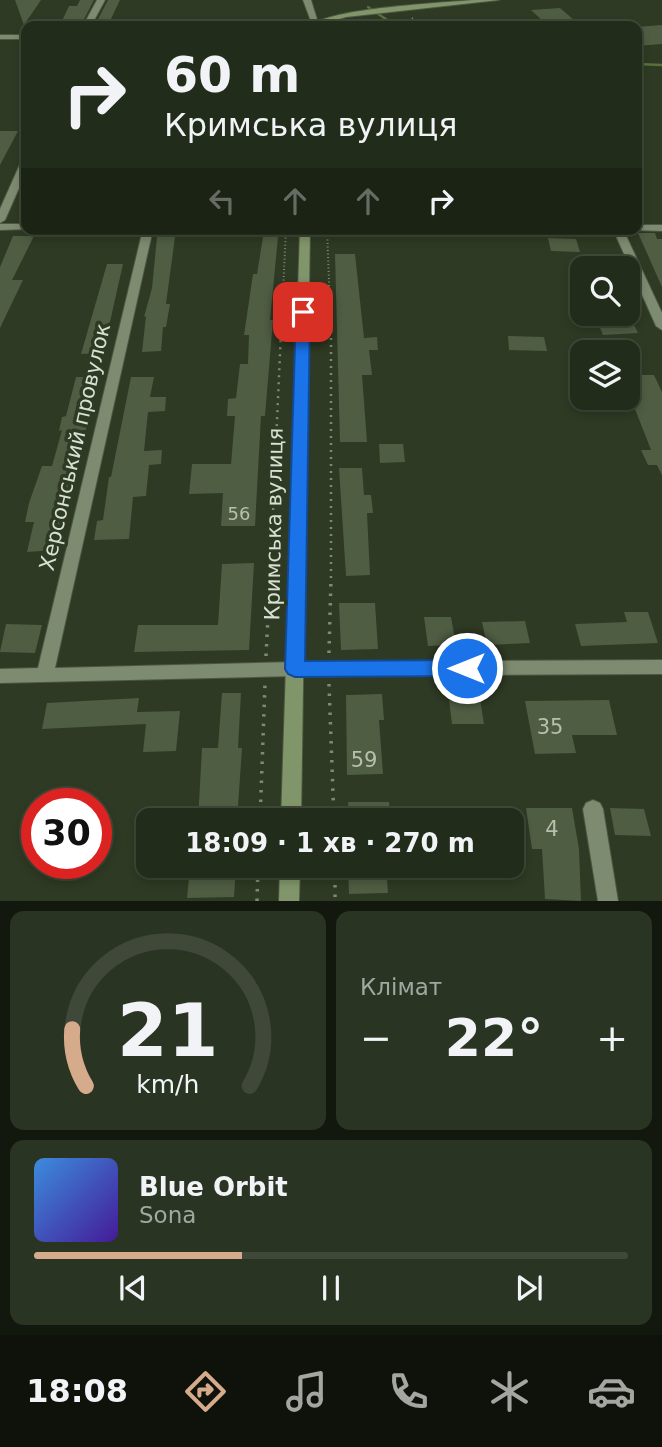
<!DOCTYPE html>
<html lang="uk">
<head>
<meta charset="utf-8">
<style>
	body { margin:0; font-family:"DejaVu Sans",sans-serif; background:#2a3423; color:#f1f3f6; height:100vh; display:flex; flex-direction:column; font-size:26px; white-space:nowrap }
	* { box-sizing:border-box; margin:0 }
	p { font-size:23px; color:#a2a7a2 }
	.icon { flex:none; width:38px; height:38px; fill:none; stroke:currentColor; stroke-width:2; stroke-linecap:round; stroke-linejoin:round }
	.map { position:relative; height:901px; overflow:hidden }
	.side { display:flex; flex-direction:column; gap:10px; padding:10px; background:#13180e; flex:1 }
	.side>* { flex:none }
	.guide { position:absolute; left:21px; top:21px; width:621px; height:214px; border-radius:14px; box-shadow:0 4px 10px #0003,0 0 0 2px #3f4839; background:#222c1a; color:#f1f3f6; overflow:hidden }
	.controls { position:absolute; left:570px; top:256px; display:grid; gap:14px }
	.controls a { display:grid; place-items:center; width:70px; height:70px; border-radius:14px; background:#222c1a; box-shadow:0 4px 10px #0003,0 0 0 2px #3f4839; font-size:35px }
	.speed { position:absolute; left:21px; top:788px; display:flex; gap:14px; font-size:35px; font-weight:700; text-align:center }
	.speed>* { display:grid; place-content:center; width:91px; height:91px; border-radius:50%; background:#222c1a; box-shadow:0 4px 10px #0003,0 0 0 2px #3f4839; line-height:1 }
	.speed .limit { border:10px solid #d22; background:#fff; color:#111 }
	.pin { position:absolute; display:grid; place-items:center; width:60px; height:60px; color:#fff; margin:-30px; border-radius:14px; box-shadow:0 4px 10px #0006 }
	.me { position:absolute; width:77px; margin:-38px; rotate:270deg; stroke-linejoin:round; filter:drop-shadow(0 0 5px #0008) }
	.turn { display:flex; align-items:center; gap:24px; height:147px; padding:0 28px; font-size:32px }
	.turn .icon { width:91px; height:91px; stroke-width:2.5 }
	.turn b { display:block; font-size:49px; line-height:60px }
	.lanes { display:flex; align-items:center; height:66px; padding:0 28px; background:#0003; justify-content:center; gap:35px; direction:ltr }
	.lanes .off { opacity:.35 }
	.big { font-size:52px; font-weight:700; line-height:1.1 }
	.side .card { flex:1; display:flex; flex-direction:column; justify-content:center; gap:10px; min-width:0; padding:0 24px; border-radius:14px; background:#2a3423 }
	.side .dial { align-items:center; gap:0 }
	.dial svg { height:182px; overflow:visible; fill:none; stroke:#3f4839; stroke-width:7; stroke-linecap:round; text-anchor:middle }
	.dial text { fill:#f1f3f6; stroke:none }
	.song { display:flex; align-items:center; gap:21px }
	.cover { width:84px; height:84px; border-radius:10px; background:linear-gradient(135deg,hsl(210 70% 55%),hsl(260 70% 35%)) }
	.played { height:7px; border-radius:4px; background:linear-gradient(90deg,#d6ab8b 35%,#3f4839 35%) }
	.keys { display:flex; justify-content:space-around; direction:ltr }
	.heat { display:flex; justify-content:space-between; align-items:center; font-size:38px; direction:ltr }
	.side .tiles { flex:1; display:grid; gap:10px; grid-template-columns:1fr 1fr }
	.card:last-child { grid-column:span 2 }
	.trip { position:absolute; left:136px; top:808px; width:388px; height:70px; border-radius:14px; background:#222c1a; box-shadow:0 4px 10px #0003,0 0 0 2px #3f4839; font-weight:700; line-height:70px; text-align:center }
	.dock { display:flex; height:112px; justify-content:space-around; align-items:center; background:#0e120a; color:#a2a7a2 }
	.dock .icon { width:49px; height:49px }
	.dock .active { color:#d6ab8b }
	.dock b { font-size:32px; color:#f1f3f6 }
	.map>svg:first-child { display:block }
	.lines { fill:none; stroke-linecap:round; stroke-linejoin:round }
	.stream { stroke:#57713e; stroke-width:2.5 }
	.building { fill:#4f5d43 }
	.street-casing { stroke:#4d5742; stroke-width:2 }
	.secondary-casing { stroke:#4d5742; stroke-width:2 }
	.path-far2 { stroke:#7f8976; stroke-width:2; stroke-dasharray:1 2.5; stroke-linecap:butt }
	.path-far1 { stroke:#7f8976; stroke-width:2.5; stroke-dasharray:2 5; stroke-linecap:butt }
	.path { stroke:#7f8976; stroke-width:3.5; stroke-dasharray:2.5 7; stroke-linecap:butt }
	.street { fill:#7d8b70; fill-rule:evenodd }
	.secondary { fill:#80966a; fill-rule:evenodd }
	.route { fill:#1a73e8; stroke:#114b97; stroke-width:2 }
	.labels { text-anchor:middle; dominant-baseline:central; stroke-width:7; stroke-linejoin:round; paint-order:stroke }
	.number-label { font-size:18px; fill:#b6c0ae }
	.street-label { font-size:21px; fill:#d9e1d2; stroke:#2e3a23 }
	.near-number-label { font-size:21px; fill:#b6c0ae }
</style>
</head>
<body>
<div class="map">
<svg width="662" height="901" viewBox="0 0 662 901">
	<rect width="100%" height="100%" fill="#2e3a23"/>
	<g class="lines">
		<g class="stream">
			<path d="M368 7 396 26"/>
			<path d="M637 64 662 65"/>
		</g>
	</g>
	<g class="building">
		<path d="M15 0H41L24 25Z"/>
		<path d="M80 0H94L82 23H61L69 6H77Z"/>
		<path d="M108 0H120L109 23H96Z"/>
		<path d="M560 8 574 20 545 23 531 10Z"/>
		<path d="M662 25V44L637 46V27Z"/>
		<path d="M0 131H18L0 165Z"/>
		<path d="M638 233H655L657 239H662V287Z"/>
		<path d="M13 236H34L12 280H23L0 328V267Z"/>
		<path d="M157 237H175L166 304H170L166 327H163L161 351 142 352 146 316 144 317 152 288Z"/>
		<path d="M263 237H278L270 320H273L265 416H261L255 526H221L223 493 189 494 192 464H231L235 416H227L228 399 236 398 240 364H248L249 335H244L253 274H257Z"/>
		<path d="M548 238 576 239 580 252 551 251Z"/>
		<path d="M335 254H355L364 338 377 337 378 350H369L372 375H362L367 442H340Z"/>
		<path d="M107 264H123L103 353 81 354Z"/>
		<path d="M594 313H628L638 333 603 335Z"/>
		<path d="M508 336 544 337 547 351 509 350Z"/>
		<path d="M628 375H654L662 392V475L657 465H648L641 450H651L628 391Z"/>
		<path d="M76 377H97L86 430H83L68 486 55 550 27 552 34 522H25L29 503 42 466H52L62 430 59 431 62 417 66 416Z"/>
		<path d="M131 377H154L150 397H166L165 411 148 412 144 451 162 450 161 464 149 465 146 496 133 497 129 539 94 540 97 521 103 520 109 477H111Z"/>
		<path d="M379 444H403L405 462 380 463Z"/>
		<path d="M339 468H362L364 495H371L373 513H367L370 575 346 576Z"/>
		<path d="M254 563 249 650 134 652 138 625H218L222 564Z"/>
		<path d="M339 603H375L378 649 341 650Z"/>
		<path d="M624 612H648L658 643 581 646 575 624 627 622Z"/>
		<path d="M424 617H451L456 645 428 646Z"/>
		<path d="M525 621 530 643 487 645 482 622Z"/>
		<path d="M6 624 42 625 35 653 0 652Z"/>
		<path d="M222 693H241L238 748H242L237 821H198L202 748H218Z"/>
		<path d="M382 694 384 720H379L383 774 347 775 346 695Z"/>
		<path d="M139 698 137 712 180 711 176 751 143 752 146 724 42 729 47 703Z"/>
		<path d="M480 699 484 724H452L449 700Z"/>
		<path d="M609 700 617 735H572L576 753 535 754 525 701Z"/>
		<path d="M348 802H389L391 821H349Z"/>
		<path d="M526 808H572L579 849 581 901 545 899 542 849H532Z"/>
		<path d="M610 808 644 809 651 836 615 835Z"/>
		<path d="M190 866H236L234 897 187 898Z"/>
		<path d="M348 866H386L388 893 349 894Z"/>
	</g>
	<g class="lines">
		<g class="street-casing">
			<g id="street">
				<path d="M97 0H105L91 26H83Z"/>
				<path d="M303 0H311L319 26 312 24Z"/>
				<rect x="0" y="35" width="26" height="4"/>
				<path d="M26 159V172L5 220 0 223V209L21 162Z"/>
				<path d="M0 224H26V229H30L0 230Z"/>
				<path d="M637 225H662V231L633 230 637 229Z"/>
				<path d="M143 229H153L55 668 295 662 662 660V674L295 676 0 683V669L38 668Z"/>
				<path d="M613 229H623L662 313V330L656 326Z"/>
				<path d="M593 800 600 803 603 809 618 901H598L583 809 586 803Z"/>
			</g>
		</g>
		<g class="secondary-casing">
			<g id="secondary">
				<path d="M474 0H499L346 17C334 20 321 27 310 26 331 8 440 3 474 0Z"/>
				<path d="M300 229H310L301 821H281Z"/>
				<path d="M280 866H300L299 901H279Z"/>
			</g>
		</g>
		<g class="path-far2">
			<path d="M412 18 422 26"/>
			<path d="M327 229 331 333"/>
			<path d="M281 333 286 229"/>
		</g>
		<g class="path-far1">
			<path d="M331 331V580"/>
			<path d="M270 580 281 331"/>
		</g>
		<g class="path">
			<path d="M329 653 331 578"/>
			<path d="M266 656 270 578"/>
			<path d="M329 684 334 821"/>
			<path d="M260 821 265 684"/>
			<path d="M335 866V901"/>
			<path d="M257 901 258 866"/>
		</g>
		<use href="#street" class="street"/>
		<use href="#secondary" class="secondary"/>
	</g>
	<path class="route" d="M303 308 310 312 305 661 467 660 474 662 477 668 474 673 467 676 295 677 288 674 285 669 296 312Z"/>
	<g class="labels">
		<g class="number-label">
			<text x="239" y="513">56</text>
		</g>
		<g class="street-label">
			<text transform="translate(75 447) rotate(-77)">Херсонський провулок</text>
			<text transform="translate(274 524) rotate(-89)">Кримська вулиця</text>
		</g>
		<g class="near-number-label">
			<text x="550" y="727">35</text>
			<text x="364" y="760">59</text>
			<text x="552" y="829">4</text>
		</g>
	</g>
</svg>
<div class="controls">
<a><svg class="icon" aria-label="search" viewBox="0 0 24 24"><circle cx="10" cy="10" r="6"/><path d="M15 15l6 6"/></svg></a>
<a><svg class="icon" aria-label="layers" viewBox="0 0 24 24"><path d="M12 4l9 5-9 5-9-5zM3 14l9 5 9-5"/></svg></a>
</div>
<div class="speed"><div class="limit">30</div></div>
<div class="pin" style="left:303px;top:312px;background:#d93025"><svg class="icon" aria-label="arrive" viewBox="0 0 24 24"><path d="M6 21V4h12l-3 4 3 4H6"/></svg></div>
<svg class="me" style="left:467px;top:668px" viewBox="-20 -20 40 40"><circle r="17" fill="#1a73e8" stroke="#fff" stroke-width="3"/><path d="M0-11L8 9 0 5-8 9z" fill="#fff"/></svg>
<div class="trip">18:09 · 1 хв · 270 m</div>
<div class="guide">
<div class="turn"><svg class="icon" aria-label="right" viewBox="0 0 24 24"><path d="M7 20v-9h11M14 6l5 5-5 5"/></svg><div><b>60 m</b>Кримська вулиця</div></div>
<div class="lanes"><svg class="icon off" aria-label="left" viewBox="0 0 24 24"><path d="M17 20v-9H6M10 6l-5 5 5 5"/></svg><svg class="icon off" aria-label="ahead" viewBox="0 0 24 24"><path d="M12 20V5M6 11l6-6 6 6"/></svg><svg class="icon off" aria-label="ahead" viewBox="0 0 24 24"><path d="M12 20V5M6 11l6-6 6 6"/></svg><svg class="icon" aria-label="right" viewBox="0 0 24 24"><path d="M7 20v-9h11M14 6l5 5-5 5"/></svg></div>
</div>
</div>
<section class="side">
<div class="tiles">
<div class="card dial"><svg viewBox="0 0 100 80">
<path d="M14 69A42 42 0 1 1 86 69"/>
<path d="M14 69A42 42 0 0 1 8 44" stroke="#d6ab8b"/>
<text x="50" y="56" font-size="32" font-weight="700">21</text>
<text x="50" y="72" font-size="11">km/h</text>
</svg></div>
<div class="card"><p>Клімат</p>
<div class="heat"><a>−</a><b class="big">22°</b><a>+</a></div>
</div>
<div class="card">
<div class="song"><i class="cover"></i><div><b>Blue Orbit</b><p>Sona</p></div></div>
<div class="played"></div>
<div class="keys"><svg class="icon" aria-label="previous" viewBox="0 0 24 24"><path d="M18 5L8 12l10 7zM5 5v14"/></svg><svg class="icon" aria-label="pause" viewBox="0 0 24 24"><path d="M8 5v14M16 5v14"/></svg><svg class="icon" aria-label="next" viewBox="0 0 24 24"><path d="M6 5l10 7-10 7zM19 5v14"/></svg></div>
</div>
</div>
</section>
<nav class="dock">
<b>18:08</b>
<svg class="icon active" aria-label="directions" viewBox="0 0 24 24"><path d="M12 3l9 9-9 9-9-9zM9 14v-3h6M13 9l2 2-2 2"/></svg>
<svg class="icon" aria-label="music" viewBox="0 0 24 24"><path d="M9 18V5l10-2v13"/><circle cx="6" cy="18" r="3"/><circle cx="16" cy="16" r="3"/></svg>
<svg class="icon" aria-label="phone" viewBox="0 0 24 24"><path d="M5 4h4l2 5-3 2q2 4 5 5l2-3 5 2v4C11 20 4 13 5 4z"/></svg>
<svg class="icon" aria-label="climate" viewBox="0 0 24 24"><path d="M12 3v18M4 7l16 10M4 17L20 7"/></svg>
<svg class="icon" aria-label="car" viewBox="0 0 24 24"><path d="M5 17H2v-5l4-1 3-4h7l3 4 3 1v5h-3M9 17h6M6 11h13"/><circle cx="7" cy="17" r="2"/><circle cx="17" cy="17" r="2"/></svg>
</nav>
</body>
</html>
